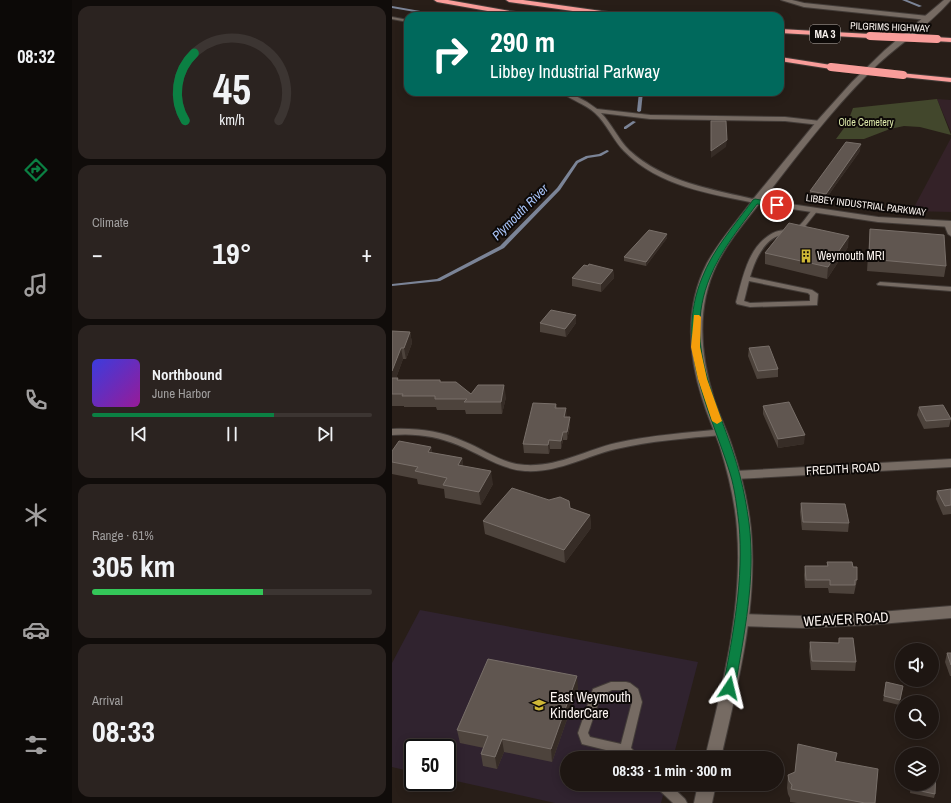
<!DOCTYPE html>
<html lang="en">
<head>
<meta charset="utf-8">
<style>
	body { margin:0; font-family:"Archivo Narrow",sans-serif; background:#2b2320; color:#f1f3f6; height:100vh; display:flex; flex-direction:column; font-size:15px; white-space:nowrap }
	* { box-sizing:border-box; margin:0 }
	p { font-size:13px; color:#a19f9f }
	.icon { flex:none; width:22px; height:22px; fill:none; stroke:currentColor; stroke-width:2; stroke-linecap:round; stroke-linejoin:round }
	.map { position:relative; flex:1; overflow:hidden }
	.panel { display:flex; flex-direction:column; gap:6px; padding:6px; background:#100c0a; width:320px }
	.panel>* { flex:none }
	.banner { position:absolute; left:12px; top:12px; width:380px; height:84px; border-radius:12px; box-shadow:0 2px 10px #0003,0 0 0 1px #3c3532; background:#00695c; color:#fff; overflow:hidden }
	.buttons { position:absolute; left:503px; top:643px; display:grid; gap:8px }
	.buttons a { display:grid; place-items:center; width:44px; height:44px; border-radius:50%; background:#1e1612; box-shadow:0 2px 10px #0003,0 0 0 1px #3c3532; font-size:20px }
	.speed { position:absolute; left:12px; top:739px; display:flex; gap:8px; font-size:20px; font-weight:700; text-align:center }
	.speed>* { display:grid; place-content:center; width:52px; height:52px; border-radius:50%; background:#1e1612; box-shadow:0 2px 10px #0003,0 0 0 1px #3c3532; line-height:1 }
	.speed .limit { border:2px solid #111; border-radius:6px; background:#fff; color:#111 }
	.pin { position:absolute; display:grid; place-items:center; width:34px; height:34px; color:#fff; margin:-17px; border:2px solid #fff; border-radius:50%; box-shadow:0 1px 4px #0007 }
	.me { position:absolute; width:44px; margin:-22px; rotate:10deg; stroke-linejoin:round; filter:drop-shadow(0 0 3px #0008) }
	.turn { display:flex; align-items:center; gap:14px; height:84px; padding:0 20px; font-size:18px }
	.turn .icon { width:52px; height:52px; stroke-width:2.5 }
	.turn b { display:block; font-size:28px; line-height:34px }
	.big { font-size:30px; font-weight:700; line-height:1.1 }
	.panel .widget { flex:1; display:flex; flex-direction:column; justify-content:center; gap:6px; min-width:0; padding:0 14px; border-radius:12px; background:#2b2320 }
	.panel .dial { align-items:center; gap:0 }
	.dial svg { height:104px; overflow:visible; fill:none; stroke:#3c3532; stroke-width:7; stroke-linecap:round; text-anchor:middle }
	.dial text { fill:#f1f3f6; stroke:none }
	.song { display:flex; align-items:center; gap:12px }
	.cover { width:48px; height:48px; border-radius:6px; background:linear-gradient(135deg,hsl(240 70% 55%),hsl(300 70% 35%)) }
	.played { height:4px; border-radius:2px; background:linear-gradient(90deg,#0b8043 65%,#3c3532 65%) }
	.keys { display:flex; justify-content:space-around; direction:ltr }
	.heat { display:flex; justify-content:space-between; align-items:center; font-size:22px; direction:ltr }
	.charge { height:6px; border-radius:3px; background:linear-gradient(90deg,#34c759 61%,#3c3532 0) }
	.trip { position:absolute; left:168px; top:751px; width:224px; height:40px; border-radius:20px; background:#1e1612; box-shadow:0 2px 10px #0003,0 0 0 1px #3c3532; font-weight:700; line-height:40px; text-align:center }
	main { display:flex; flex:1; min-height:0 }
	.tabs { display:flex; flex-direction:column; width:72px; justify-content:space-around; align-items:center; background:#0c0907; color:#a19f9f }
	.tabs .icon { width:28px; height:28px }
	.tabs .on { color:#0b8043 }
	.tabs b { font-size:18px; color:#f1f3f6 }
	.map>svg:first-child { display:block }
	.industrial { fill:#342228 }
	.education { fill:#30232f }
	.green { fill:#42472c }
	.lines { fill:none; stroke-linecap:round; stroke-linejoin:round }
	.stream { fill:#7b8497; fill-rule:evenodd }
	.lane-casing { stroke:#433c38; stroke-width:2 }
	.street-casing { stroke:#433c38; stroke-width:2 }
	.secondary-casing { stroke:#433c38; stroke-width:2 }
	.highway-casing { stroke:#433c38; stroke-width:2 }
	.lane { fill:#766b63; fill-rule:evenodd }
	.street { fill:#766b63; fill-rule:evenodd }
	.secondary { fill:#766b63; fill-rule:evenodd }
	.highway { fill:#f99d9a; fill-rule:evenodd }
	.highway-bridge-casing { stroke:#433c38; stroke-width:8; stroke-linecap:butt }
	.highway-bridge { stroke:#f99d9a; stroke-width:8 }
	.wall { fill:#4d433c }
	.shaded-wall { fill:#362c26 }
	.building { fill:#605650; stroke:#786f69 }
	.route { fill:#0b8043; stroke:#07532c }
	.slow { fill:#f59e0b }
	.labels { text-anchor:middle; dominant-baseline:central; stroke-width:4; stroke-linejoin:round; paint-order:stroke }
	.far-street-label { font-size:10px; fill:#faf3ef; stroke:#0d0907 }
	.far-park-label { font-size:10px; fill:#dbe7a9; stroke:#0d0907 }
	.shield { fill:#0d0907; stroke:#b3ada9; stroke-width:1 }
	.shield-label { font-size:11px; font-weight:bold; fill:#faf3ef }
	.poi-label { font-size:12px; fill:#faf3ef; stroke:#0d0907; text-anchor:start }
	.street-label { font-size:12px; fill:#faf3ef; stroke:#0d0907 }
	.water-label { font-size:13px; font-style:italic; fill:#a9c4f9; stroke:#0d0907 }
	.near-street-label { font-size:14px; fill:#faf3ef; stroke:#0d0907 }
	.near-poi-label { font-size:14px; fill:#faf3ef; stroke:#0d0907; text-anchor:start }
</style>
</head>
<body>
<main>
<nav class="tabs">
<b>08:32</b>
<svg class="icon on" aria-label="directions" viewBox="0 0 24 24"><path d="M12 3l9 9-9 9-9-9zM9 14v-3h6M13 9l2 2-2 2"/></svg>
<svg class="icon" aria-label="music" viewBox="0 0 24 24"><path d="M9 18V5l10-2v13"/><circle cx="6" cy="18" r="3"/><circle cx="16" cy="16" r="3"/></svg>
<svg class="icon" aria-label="phone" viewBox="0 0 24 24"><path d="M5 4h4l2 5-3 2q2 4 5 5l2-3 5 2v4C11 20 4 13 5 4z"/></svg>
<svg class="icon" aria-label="climate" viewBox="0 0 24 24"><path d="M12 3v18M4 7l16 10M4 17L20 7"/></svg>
<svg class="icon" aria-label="car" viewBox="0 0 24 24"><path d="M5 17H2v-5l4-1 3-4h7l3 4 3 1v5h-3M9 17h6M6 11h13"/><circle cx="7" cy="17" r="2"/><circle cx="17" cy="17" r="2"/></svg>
<svg class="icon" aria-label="filters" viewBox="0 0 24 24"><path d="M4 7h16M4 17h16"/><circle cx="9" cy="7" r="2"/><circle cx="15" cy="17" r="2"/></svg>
</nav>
<section class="panel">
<div class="widget dial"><svg viewBox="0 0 100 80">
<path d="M14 69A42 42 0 1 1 86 69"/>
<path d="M14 69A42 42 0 0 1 21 17" stroke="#0b8043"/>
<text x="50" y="56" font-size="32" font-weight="700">45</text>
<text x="50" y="72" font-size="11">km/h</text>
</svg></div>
<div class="widget"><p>Climate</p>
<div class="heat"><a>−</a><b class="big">19°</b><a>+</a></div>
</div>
<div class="widget">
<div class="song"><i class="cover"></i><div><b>Northbound</b><p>June Harbor</p></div></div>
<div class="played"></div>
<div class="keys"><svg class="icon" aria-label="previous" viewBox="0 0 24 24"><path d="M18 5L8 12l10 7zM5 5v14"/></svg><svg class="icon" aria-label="pause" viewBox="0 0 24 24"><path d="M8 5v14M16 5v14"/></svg><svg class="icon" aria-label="next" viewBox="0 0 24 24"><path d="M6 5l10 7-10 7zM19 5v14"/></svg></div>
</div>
<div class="widget"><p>Range · 61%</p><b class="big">305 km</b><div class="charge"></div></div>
<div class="widget"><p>Arrival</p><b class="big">08:33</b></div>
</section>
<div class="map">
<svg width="559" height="803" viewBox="0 0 559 803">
	<rect width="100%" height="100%" fill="#281e18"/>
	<g class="industrial">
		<path d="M545 99 559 100V132Z"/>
		<path d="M559 138V212L520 211Z"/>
	</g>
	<path class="education" d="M28 610 306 662 281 758H175V784H274L269 803H163L55 779V748H21V772L0 767V663Z"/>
	<path class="green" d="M545 99 559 135 528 127 512 126 498 129 472 139H444L455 124 461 108Z"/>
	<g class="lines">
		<g class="stream">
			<path d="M510 0H515L530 6 527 7Z"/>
			<path d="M0 6 51 15 53 16H46L0 8Z"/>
			<path d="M247 92H251L249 111 247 112 245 111Z"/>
			<path d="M241 121 244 122 234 129H232V127Z"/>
			<path d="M215 150 217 151 216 152 209 156 196 158 186 163 168 190 112 248 48 281 0 286V284L45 279 108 246 165 188 184 161 194 156 207 154Z"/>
		</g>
		<g class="lane-casing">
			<g id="lane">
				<path d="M0 17 16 20V22L0 19Z"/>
				<path d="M169 92H176L195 102 205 109 258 115 393 117 428 121 431 123 428 125 393 121 258 119 209 113C220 124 226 139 237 150 273 183 320 189 365 200L366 201 363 203C318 194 266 186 232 151 221 140 215 124 203 113 193 104 179 100 169 92Z"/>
				<path d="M423 208 426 210 410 230C403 232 395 232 388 235 371 241 363 260 358 277L420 290 426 294 425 305 358 307 345 304 344 302C351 277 356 246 381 233 388 229 397 231 405 227 409 226 417 213 421 209ZM357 281 416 293 418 295V301L358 303 352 301Z"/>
				<path d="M555 222 557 223 559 226V236L556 234 552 224Z"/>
				<path d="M488 282 559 287V291L486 285 485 284Z"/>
				<path d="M0 429C24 428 49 431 71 441 92 449 110 464 133 465 166 467 194 450 224 443 259 435 295 433 330 429L334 432 330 435C295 438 259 441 224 449 194 456 166 473 133 471 108 469 88 454 66 445 45 436 22 433 0 435Z"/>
				<path d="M219 682H234L238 683 246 689 250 702 239 748 246 755 248 758H234L230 754 190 744 186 733 201 689ZM220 690H232L237 695 240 702 229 744 198 737 196 733 209 695Z"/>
				<path d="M263 784H277L293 799 295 803H281L265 788Z"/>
			</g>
		</g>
		<g class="street-casing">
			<g id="street">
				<path d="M389 0H400L412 3 536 16 539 18 536 20 412 7Z"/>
				<path d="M559 459V467L343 479 338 478 337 475 338 472 343 471Z"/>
				<path d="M559 606V618L476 625 411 628 349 626 344 624 342 620 344 616 349 614 411 616 476 613Z"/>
			</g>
		</g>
		<g class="secondary-casing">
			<g id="secondary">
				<path d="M552 0H559C535 28 502 47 477 73 438 112 405 156 371 200L486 217 559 221V227L486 222 367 204C352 223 336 242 325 264 304 307 308 354 322 399 327 415 335 430 340 446 349 473 356 501 359 529 366 607 346 683 329 758H313C331 683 351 607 345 529 343 501 336 473 328 447 322 430 315 415 310 398 296 354 293 306 315 263 327 241 344 222 359 202L360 199 362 198 425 121 460 82 493 50Z"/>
				<path d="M306 784H324L320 803H302Z"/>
			</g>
		</g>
		<g class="highway-casing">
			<g id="highway">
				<path d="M42 0H56L135 14 138 16H124L45 2Z"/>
				<path d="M114 0H131L231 14 234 16H216L117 2Z"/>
				<path d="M388 29 478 34 482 36 478 38 388 33Z"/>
				<path d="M542 37 559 38V42L542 41Z"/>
				<path d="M388 57 439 65 443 67 439 69 388 61Z"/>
				<path d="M508 73 559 78V82L511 77 507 75Z"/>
			</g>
		</g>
		<use href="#lane" class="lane"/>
		<use href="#street" class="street"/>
		<use href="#secondary" class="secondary"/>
		<use href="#highway" class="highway"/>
		<g class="highway-bridge-casing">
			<g id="highway-bridge">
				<path d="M478 36 545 39"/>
				<path d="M439 67 511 75"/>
			</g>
		</g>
		<use href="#highway-bridge" class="highway-bridge"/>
	</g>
	<g class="wall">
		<path d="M468 151 440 190 433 201 417 198 418 191Z"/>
		<path d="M478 229 554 266 552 277 475 271 477 240Z"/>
		<path d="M275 234V238L254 266 232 261V257Z"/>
		<path d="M456 247 435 279 373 264V253Z"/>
		<path d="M221 270 222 278 209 292 180 286V278Z"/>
		<path d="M184 315V323L174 337 148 332V323Z"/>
		<path d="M0 331 18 332 20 343 14 359H11L4 378H6V380H48L49 382 79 394 114 397 110 414H74L73 410H45L44 407H12V406H0Z"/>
		<path d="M357 348 386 369V377L365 379 356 356Z"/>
		<path d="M164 404 165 408 174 417 178 426 175 440H171L169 449H158L157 454 132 453 131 444Z"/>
		<path d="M371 406 412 444 386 448 371 414Z"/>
		<path d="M527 407 559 419 557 427 532 429 525 415Z"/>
		<path d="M39 447 40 453 70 458 71 466 101 484 89 505 53 498 52 489 26 484 25 479 0 474V451Z"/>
		<path d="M559 489V514L551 515 544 499 545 491Z"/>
		<path d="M157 500 198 515 199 528 173 563 93 534 91 521Z"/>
		<path d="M409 503 457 523 456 532 410 530 408 512Z"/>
		<path d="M435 562 461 567 465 580 462 594 437 593 436 588H413L412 575 413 566H435Z"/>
		<path d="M447 638 464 662 463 671 419 670 417 651 418 642 446 643Z"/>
		<path d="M555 653H559V676H558L553 662Z"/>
		<path d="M494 682 511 686 507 705 491 701Z"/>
		<path d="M186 688 160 762 112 752 105 769 91 766 89 754 92 748 68 743 65 730Z"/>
		<path d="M443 761 483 803H405L398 802V798L396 794 395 788 396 775Z"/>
		<path d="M519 784H540L543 794 542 798 518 793Z"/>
	</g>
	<g class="shaded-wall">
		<path d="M335 140 334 147 319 158V151Z"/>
		<path d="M469 144 468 151 440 190 433 201 434 194Z"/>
		<path d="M275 234V238L254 266V262Z"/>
		<path d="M457 236 456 247 435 279 436 267Z"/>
		<path d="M221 270 222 278 209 292V284Z"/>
		<path d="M184 315V323L174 337 173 329Z"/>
		<path d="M18 332 20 343 14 359 12 348Z"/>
		<path d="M9 348 11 359 0 389V371Z"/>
		<path d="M112 385 114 397 110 414 109 402Z"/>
		<path d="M174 408 175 417H172Z"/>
		<path d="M178 417V426L175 440V432Z"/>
		<path d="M171 432V440L169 449V441Z"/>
		<path d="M413 435 412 444 386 448V439Z"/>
		<path d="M157 440 158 449 157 454 156 445Z"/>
		<path d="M39 447 41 460 36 452Z"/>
		<path d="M70 458 72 471 66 465Z"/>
		<path d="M99 471 101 484 89 505 87 492Z"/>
		<path d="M198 515 199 528 173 563 172 550Z"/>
		<path d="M185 676 186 688 160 762 159 749Z"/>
		<path d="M110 739 112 752 105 769 103 757Z"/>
	</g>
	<g class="building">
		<path d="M319 121H334L335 140 319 151Z"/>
		<path d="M454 142 469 144 434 194 418 191Z"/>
		<path d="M397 223 457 236 436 267 373 253Z"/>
		<path d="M478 229 552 235 554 266 477 259Z"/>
		<path d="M257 230 275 234 254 262 232 257Z"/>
		<path d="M197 264 221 270 209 284 180 278 192 265 196 266Z"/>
		<path d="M159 310 184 315 173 329 148 323Z"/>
		<path d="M0 331 18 332 12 348H9L0 371Z"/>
		<path d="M377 346 386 369 366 371 357 348Z"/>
		<path d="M0 378H6L5 380H48V382H64L79 394 86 385H112L109 402H72L75 399H43V396H10L11 394H0Z"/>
		<path d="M397 402 413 435 386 439 371 406Z"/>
		<path d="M141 403 164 404 163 408H174L172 417H178L175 432H171L169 441 157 440 156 445 131 444Z"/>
		<path d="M551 405 559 419 534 421 527 407Z"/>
		<path d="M7 441 39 447 36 452 70 458 66 465 99 471 87 492 51 485 55 478 23 471 26 467 0 462V451Z"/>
		<path d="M120 488 157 500 168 497 177 501 178 508 198 515 172 550 91 521Z"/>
		<path d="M559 489V505L553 506 545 491Z"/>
		<path d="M409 503 453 504 457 523 411 522Z"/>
		<path d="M435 562H460L461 567H465V580H463V585H438V580H414L413 566H436Z"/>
		<path d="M447 638H461L464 662 420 661 418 642 447 643Z"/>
		<path d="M555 653H559V665Z"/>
		<path d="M96 659 185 676 159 749 110 739 103 757 89 754 96 736 65 730Z"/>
		<path d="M494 682 511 686 508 700 492 696Z"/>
		<path d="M406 744 445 753 443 761 486 769 483 803H473L399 789 400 785 397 781 396 775 403 772Z"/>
		<path d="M540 767 544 768 543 794 519 789V784H540Z"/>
	</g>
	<path class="route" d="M363 199 385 203 389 205 385 207 365 204C348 227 329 250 318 277 288 350 331 408 348 476 352 491 355 508 357 523 364 579 352 634 343 688L341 692 337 693 333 692 331 688C341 634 352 579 347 524 345 508 343 489 338 473 318 409 282 346 310 278 321 249 343 225 361 200Z"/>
	<path class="slow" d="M302 315H307L309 317 308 347 315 379 330 421 325 424 320 421 306 379 299 347Z"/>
	<defs>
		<g id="building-bare" transform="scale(1.08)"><path d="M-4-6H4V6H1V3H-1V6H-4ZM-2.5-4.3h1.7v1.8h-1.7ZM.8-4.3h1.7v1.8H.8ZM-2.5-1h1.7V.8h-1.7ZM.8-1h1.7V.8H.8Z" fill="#cfb837" stroke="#0d0907" stroke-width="2.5" paint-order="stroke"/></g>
		<g id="school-bare" transform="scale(1.08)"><path d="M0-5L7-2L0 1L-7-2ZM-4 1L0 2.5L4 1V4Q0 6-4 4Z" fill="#cfb837" stroke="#0d0907" stroke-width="2.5" paint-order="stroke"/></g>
	</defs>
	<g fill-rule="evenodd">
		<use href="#building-bare" x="414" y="256"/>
		<use href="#school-bare" x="147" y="705"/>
	</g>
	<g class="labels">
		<g class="far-street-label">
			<text transform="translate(498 27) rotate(2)">PILGRIMS HIGHWAY</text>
			<text transform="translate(474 205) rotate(7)">LIBBEY INDUSTRIAL PARKWAY</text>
		</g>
		<g class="far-park-label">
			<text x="474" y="122">Olde Cemetery</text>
		</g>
		<rect class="shield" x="418" y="25" width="30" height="18" rx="3"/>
		<g class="shield-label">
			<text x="433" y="34">MA 3</text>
		</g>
		<g class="poi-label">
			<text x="425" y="256">Weymouth MRI</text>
		</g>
		<g class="street-label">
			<text transform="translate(451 469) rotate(-3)">FREDITH ROAD</text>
		</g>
		<g class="water-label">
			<text transform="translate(128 212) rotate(-45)">Plymouth River</text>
		</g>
		<g class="near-street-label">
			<text transform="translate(454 619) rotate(-3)">WEAVER ROAD</text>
		</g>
		<g class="near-poi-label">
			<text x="158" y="697">East Weymouth<tspan x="158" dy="16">KinderCare</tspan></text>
		</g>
	</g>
</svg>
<div class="buttons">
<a><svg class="icon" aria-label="sound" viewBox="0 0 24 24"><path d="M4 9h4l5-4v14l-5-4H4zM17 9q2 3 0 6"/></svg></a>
<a><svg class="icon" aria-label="search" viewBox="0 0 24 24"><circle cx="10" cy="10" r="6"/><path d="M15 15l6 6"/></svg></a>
<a><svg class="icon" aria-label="layers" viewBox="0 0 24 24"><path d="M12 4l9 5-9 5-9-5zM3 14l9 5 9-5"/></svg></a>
</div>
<div class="speed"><div class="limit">50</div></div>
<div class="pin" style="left:385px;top:205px;background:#d93025"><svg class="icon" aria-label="arrive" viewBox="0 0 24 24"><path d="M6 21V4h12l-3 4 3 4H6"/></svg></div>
<svg class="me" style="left:337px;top:688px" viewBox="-20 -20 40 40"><path d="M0-17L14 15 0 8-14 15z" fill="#0b8043" stroke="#fff" stroke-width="4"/></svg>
<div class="trip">08:33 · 1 min · 300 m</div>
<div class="banner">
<div class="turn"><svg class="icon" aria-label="right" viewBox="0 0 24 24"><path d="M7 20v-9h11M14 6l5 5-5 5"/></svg><div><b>290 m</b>Libbey Industrial Parkway</div></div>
</div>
</div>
</main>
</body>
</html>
